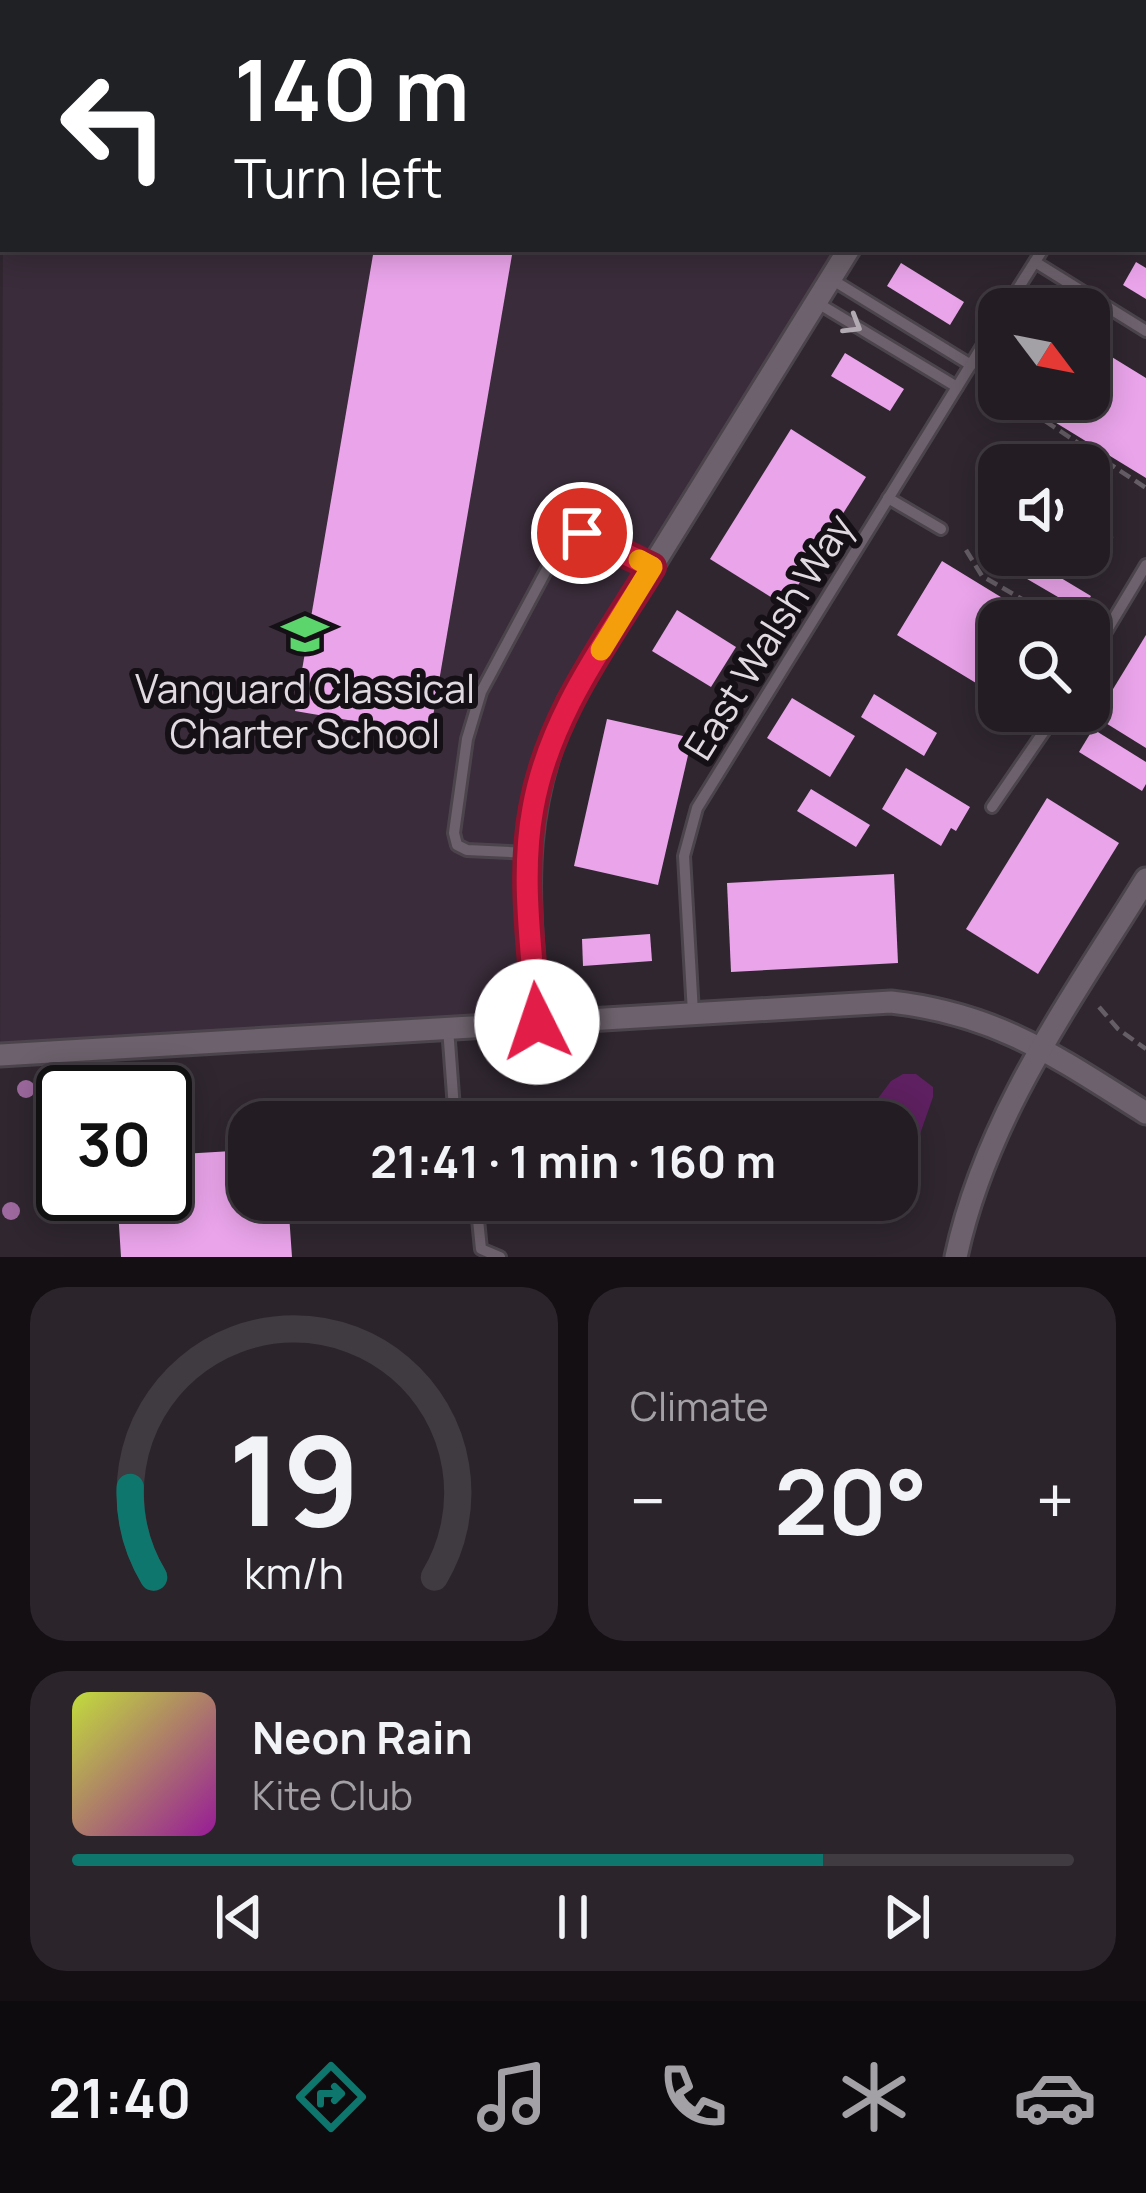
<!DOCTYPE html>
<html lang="en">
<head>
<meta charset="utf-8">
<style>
	body { margin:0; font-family:Manrope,sans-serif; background:#2b252b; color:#f1f3f6; height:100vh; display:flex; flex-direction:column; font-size:45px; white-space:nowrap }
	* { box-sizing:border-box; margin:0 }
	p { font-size:39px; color:#a3a1a6 }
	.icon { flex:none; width:66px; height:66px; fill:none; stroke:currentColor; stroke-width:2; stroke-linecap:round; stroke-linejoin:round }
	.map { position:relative; height:1257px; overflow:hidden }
	.panel { display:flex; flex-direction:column; gap:30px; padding:30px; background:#130f13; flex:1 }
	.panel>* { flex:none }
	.guide { position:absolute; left:0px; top:0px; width:1146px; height:252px; box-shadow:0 6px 30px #0003,0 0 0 3px #403a41; background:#202124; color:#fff; overflow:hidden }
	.needle { width:78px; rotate:122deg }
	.buttons { position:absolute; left:978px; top:288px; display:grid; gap:24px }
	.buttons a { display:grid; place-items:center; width:132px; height:132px; border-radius:24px; background:#231c23; box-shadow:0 6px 30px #0003,0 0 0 3px #403a41; font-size:60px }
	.speed { position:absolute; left:36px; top:1065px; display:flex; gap:24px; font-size:60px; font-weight:700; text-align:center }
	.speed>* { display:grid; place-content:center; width:156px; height:156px; border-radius:50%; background:#231c23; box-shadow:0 6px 30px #0003,0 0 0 3px #403a41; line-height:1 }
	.speed .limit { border:6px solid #111; border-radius:18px; background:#fff; color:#111 }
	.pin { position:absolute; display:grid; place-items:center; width:102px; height:102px; color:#fff; margin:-51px; border:6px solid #fff; border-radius:50%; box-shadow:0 3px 12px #0007 }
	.me { position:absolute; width:132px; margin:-66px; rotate:356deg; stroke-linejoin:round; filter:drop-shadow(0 0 9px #0008) }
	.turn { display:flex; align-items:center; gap:42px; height:252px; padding:0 36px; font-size:54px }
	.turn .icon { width:156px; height:156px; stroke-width:2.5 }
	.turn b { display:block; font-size:84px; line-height:102px }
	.big { font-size:90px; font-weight:700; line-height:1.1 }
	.panel .tile { flex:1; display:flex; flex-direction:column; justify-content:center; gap:18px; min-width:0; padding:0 42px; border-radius:36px; background:#2b252b }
	.panel .dial { align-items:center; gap:0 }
	.dial svg { height:312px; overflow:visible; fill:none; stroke:#403a41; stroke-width:7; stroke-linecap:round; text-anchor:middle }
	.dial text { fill:#f1f3f6; stroke:none }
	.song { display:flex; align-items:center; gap:36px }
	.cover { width:144px; height:144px; border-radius:18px; background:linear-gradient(135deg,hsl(70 70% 55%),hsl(300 70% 35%)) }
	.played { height:12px; border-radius:6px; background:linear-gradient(90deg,#0f766e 75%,#403a41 75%) }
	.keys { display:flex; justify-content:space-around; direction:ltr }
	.heat { display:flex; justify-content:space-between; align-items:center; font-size:66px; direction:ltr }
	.panel .tiles { flex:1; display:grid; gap:30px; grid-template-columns:1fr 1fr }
	.tile:last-child { grid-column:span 2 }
	.trip { position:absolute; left:228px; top:1101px; width:690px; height:120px; border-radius:36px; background:#231c23; box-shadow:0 6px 30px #0003,0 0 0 3px #403a41; font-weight:700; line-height:120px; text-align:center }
	.dock { display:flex; height:192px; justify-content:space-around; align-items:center; background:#0e0b0e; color:#a3a1a6 }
	.dock .icon { width:84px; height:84px }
	.dock .active { color:#0f766e }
	.dock b { font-size:54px; color:#f1f3f6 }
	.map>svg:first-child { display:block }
	.built { fill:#3a2c3a }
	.water { fill:#5e2060 }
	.building { fill:#eaa4ea }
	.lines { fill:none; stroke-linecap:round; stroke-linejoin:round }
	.service-casing { stroke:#4c444c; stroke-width:16 }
	.minor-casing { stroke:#4c444c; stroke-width:27 }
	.path { stroke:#665e66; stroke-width:4.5; stroke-dasharray:12 6; stroke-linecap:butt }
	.service { stroke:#6c616c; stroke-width:10 }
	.minor { stroke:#6c616c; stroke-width:21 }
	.tree { fill:#9d699e }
	.oneway { stroke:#b2aab2 }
	.route-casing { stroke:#92132f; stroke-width:30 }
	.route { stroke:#e11d48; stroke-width:21 }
	.slow { stroke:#f59e0b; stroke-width:21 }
	.labels { text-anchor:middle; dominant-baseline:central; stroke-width:12; stroke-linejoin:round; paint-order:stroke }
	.street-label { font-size:39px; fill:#e1dbe1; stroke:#151015 }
	.poi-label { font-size:39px; fill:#e1dbe1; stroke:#151015 }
</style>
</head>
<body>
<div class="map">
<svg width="1146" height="1257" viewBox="0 0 1146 1257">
	<rect width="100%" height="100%" fill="#2f262f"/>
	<g class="built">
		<path d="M134 0H1004L132 3Z"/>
		<path d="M3 210V249H849L569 701 541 772 537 1022 0 1055Z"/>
	</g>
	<g class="water">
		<path d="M1097 527 1114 537 1092 573 1075 562 1079 555H1089V539Z"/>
		<path d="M903 1074H916L933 1087V1097L901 1188H897V1122H856V1109L876 1101 891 1081Z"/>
	</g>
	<g class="building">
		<path d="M374 249H513L430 734 295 711Z"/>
		<path d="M1136 262 1146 268V299L1123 285Z"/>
		<path d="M901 263 964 302 950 325 887 286Z"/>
		<path d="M1089 343 1146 378V478L1035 410 1042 399H1089Z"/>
		<path d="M845 353 904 389 890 411 831 376Z"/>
		<path d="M791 429 866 477 785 606 710 559Z"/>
		<path d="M999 518V555H1058L1066 559 1056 575 1091 596 1082 611 993 559 996 554 982 546Z"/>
		<path d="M942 561 1040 621H999V697L897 635Z"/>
		<path d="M677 610 736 647 711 687 652 651Z"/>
		<path d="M1146 635V748L1096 717Z"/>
		<path d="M874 694 937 733 924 756 861 717Z"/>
		<path d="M792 698 855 736 830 777 767 738Z"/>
		<path d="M607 719 692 738 658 885 574 866Z"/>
		<path d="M1093 729 1146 762V784L1142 791 1079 752Z"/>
		<path d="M906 768 970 807 956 831 951 828 941 846 882 809Z"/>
		<path d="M811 789 870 825 856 847 797 811Z"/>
		<path d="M1047 798 1119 843 1038 974 966 929Z"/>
		<path d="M894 874 898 963 731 972 727 883Z"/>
		<path d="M650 934 652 961 583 966 582 939Z"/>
		<path d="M249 1150V1200H288L292 1257H121L117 1194H165V1155Z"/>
	</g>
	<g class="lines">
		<g class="service-casing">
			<g id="service">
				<path d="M454 3 457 0"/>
				<path d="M1035 262 1146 331"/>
				<path d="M831 279 971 365"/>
				<path d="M816 302 957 387"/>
				<path d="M1005 309 1043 249"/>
				<path d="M888 498 941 529"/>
				<path d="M1089 660 1146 565"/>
				<path d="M992 807 1058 711"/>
				<path d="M529 853 467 850 457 845 454 833 467 739 481 692 555 554 570 535 582 533 652 567"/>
				<path d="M693 1013 684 856 697 808 999 319"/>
				<path d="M448 1028 455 1122"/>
				<path d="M476 1200 481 1249 500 1257"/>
			</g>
		</g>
		<g class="minor-casing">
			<g id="minor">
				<path d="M132 3 134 0"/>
				<path d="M1002 3 1004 0"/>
				<path d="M0 214 3 210"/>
				<path d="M537 1022C529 899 516 819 569 701L849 249"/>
				<path d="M0 1055 891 1002C998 1014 1057 1057 1146 1113"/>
				<path d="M956 1257C986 1116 1072 999 1146 879"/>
			</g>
		</g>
		<g class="path">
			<path d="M1045 421 1146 488"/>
			<path d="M966 550 982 576 1046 613 1080 621"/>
			<path d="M1099 1007 1118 1029 1146 1049"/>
		</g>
		<use href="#service" class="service"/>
		<use href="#minor" class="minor"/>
	</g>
	<g class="tree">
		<circle cx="26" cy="1089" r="9"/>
		<circle cx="11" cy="1211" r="9"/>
	</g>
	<defs><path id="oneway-chevron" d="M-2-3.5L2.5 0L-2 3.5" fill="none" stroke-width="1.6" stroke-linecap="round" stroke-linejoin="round" transform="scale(3)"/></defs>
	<use class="oneway" href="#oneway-chevron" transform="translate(853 325) rotate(31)"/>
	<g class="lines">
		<g class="route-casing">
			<path id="route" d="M537 1022C532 952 520 877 533 808 549 717 605 643 652 567L582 533"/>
		</g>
		<use href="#route" class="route"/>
		<path class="slow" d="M601 650 652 567 639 560"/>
	</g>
	<defs>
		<g id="school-bare" transform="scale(3.6)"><path d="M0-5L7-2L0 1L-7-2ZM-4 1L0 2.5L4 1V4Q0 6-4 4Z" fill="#5cd56d" stroke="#151015" stroke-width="2.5" paint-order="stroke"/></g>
	</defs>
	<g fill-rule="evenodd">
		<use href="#school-bare" x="305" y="634"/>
	</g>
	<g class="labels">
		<g class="street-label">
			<text transform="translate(768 636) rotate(-58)">East Walsh Way</text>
		</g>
		<g class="poi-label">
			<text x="305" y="688">Vanguard Classical<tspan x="305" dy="45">Charter School</tspan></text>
		</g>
	</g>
</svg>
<div class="buttons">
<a><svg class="needle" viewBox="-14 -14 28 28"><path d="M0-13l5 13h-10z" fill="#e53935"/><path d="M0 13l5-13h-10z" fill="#a3a1a6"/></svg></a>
<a><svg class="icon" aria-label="sound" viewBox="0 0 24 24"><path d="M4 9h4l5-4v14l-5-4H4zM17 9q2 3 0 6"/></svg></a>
<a><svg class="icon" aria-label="search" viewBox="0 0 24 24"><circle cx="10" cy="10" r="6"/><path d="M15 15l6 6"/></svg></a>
</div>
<div class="speed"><div class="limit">30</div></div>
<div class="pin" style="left:582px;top:533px;background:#d93025"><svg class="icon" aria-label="arrive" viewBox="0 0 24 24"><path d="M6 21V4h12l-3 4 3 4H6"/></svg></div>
<svg class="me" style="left:537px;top:1022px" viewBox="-20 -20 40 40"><circle r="19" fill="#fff"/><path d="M0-13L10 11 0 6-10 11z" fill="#e11d48"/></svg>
<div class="trip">21:41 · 1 min · 160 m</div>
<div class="guide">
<div class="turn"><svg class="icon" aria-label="left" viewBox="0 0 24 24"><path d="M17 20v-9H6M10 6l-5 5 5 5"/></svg><div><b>140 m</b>Turn left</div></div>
</div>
</div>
<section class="panel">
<div class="tiles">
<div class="tile dial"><svg viewBox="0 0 100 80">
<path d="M14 69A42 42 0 1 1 86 69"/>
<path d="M14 69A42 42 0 0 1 8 46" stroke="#0f766e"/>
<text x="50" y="56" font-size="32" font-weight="700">19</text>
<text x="50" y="72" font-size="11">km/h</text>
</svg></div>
<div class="tile"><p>Climate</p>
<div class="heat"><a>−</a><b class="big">20°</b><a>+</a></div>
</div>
<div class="tile">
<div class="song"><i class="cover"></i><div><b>Neon Rain</b><p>Kite Club</p></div></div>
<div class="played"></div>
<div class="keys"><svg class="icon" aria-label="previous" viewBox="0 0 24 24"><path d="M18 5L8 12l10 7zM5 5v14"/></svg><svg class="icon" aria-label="pause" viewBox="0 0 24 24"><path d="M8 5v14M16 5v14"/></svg><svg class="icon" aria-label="next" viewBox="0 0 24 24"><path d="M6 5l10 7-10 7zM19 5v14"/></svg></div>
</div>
</div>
</section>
<nav class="dock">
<b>21:40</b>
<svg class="icon active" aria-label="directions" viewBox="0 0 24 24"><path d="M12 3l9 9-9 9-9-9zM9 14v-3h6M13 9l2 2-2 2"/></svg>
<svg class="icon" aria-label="music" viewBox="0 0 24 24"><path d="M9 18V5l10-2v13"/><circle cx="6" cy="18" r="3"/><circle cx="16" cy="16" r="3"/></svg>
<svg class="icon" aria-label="phone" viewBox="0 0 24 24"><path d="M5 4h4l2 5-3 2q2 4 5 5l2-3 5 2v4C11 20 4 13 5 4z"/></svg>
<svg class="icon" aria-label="climate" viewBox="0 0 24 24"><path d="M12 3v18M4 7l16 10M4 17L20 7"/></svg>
<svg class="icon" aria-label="car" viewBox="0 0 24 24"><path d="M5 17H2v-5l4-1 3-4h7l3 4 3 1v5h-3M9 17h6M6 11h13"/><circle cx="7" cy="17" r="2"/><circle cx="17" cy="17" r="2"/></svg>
</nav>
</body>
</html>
